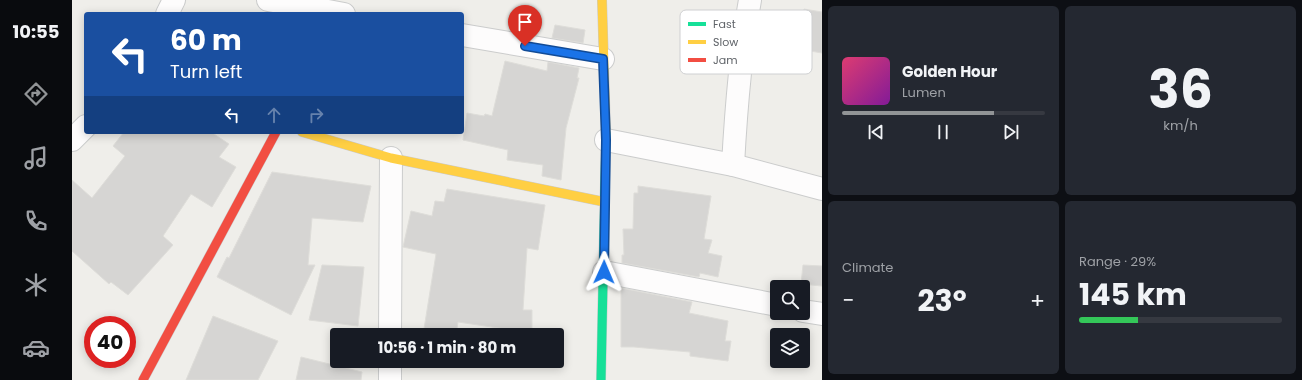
<!DOCTYPE html>
<html lang="en">
<head>
<meta charset="utf-8">
<style>
	body { margin:0; font-family:Poppins,sans-serif; background:#242831; color:#f1f3f6; height:100vh; display:flex; flex-direction:column; font-size:15px; white-space:nowrap }
	* { box-sizing:border-box; margin:0 }
	p { font-size:13px; color:#9ea1a6 }
	.icon { flex:none; width:22px; height:22px; fill:none; stroke:currentColor; stroke-width:2; stroke-linecap:round; stroke-linejoin:round }
	.map { position:relative; flex:1; overflow:hidden }
	.details { display:flex; flex-direction:column; gap:6px; padding:6px; background:#0d0f14; width:480px }
	.details>* { flex:none }
	.banner { position:absolute; left:12px; top:12px; width:380px; height:122px; border-radius:4px; box-shadow:0 2px 10px #0003; background:#1a4fa0; color:#fff; overflow:hidden }
	.controls { position:absolute; left:698px; top:280px; display:grid; gap:8px }
	.controls a { display:grid; place-items:center; width:40px; height:40px; border-radius:4px; background:#171b24; box-shadow:0 2px 10px #0003; font-size:20px }
	.speed { position:absolute; left:12px; top:316px; display:flex; gap:8px; font-size:20px; font-weight:700; text-align:center }
	.speed>* { display:grid; place-content:center; width:52px; height:52px; border-radius:50%; background:#171b24; box-shadow:0 2px 10px #0003; line-height:1 }
	.speed .limit { border:6px solid #d22; background:#fff; color:#111 }
	.pin { position:absolute; display:grid; place-items:center; width:34px; height:34px; color:#fff; margin:-41px -17px; border-radius:50% 50% 50% 0; rotate:-45deg; box-shadow:0 0 4px #0007 }
	.pin .icon { rotate:45deg }
	.me { position:absolute; width:44px; margin:-22px; rotate:1deg; stroke-linejoin:round; filter:drop-shadow(0 0 3px #0008) }
	.turn { display:flex; align-items:center; gap:14px; height:84px; padding:0 20px; font-size:18px }
	.turn .icon { width:52px; height:52px; stroke-width:2.5 }
	.turn b { display:block; font-size:28px; line-height:34px }
	.lanes { display:flex; align-items:center; height:38px; padding:0 20px; background:#0003; justify-content:center; gap:20px; direction:ltr }
	.lanes .off { opacity:.35 }
	.big { font-size:30px; font-weight:700; line-height:1.1 }
	.details .widget { flex:1; display:flex; flex-direction:column; justify-content:center; gap:6px; min-width:0; padding:0 14px; border-radius:6px; background:#242831 }
	.details .dial { align-items:center; gap:0 }
	.dial b { font-size:52px; line-height:1 }
	.song { display:flex; align-items:center; gap:12px }
	.cover { width:48px; height:48px; border-radius:6px; background:linear-gradient(135deg,hsl(340 70% 55%),hsl(290 70% 35%)) }
	.played { height:4px; border-radius:2px; background:linear-gradient(90deg,#919496 75%,#363941 75%) }
	.keys { display:flex; justify-content:space-around; direction:ltr }
	.heat { display:flex; justify-content:space-between; align-items:center; font-size:22px; direction:ltr }
	.charge { height:6px; border-radius:3px; background:linear-gradient(90deg,#34c759 29%,#363941 0) }
	.details .tiles { flex:1; display:grid; gap:6px; grid-template-columns:repeat(2,1fr) }
	.trip { position:absolute; left:258px; top:328px; width:234px; height:40px; border-radius:4px; background:#171b24; box-shadow:0 2px 10px #0003; font-weight:700; line-height:40px; text-align:center }
	main { display:flex; flex:1; min-height:0 }
	.menu { display:flex; flex-direction:column; width:72px; justify-content:space-around; align-items:center; background:#090b0e; color:#9ea1a6 }
	.menu .icon { width:28px; height:28px }
	.menu .selected { color:#919496 }
	.menu b { font-size:18px; color:#f1f3f6 }
	.map>svg:first-child { display:block }
	.building { fill:#d6d5d3; stroke:#deddd9 }
	.lines { fill:none; stroke-linecap:round; stroke-linejoin:round }
	.street-casing { stroke:#cbcccc; stroke-width:24 }
	.fast-casing { stroke:#cacacb; stroke-width:10 }
	.slow-casing { stroke:#cacacb; stroke-width:10 }
	.jam-casing { stroke:#cacacb; stroke-width:10 }
	.street { stroke:#fdfcfc; stroke-width:22 }
	.fast { stroke:#16e098; stroke-width:9 }
	.slow { stroke:#ffcf43; stroke-width:9 }
	.jam { stroke:#f24e42; stroke-width:9 }
	.route-casing { stroke:#114b97; stroke-width:10 }
	.route { stroke:#1a73e8; stroke-width:7 }
	.key { fill:#fff; stroke:#cfd0d2; stroke-width:1 }
	.key-label { font-size:11px; fill:#5f6368 }
</style>
</head>
<body>
<main>
<nav class="menu">
<b>10:55</b>
<svg class="icon selected" aria-label="directions" viewBox="0 0 24 24"><path d="M12 3l9 9-9 9-9-9zM9 14v-3h6M13 9l2 2-2 2"/></svg>
<svg class="icon" aria-label="music" viewBox="0 0 24 24"><path d="M9 18V5l10-2v13"/><circle cx="6" cy="18" r="3"/><circle cx="16" cy="16" r="3"/></svg>
<svg class="icon" aria-label="phone" viewBox="0 0 24 24"><path d="M5 4h4l2 5-3 2q2 4 5 5l2-3 5 2v4C11 20 4 13 5 4z"/></svg>
<svg class="icon" aria-label="climate" viewBox="0 0 24 24"><path d="M12 3v18M4 7l16 10M4 17L20 7"/></svg>
<svg class="icon" aria-label="car" viewBox="0 0 24 24"><path d="M5 17H2v-5l4-1 3-4h7l3 4 3 1v5h-3M9 17h6M6 11h13"/><circle cx="7" cy="17" r="2"/><circle cx="17" cy="17" r="2"/></svg>
</nav>
<div class="map">
<svg width="750" height="380" viewBox="0 0 750 380">
	<rect width="100%" height="100%" fill="#efeeea"/>
	<g class="building">
		<path d="M732 9 750 12V53L726 49Z"/>
		<path d="M483 25 513 30 511 43 480 38Z"/>
		<path d="M433 61 475 71 476 62 507 68 505 78H507L494 128 489 180 470 176 471 165 435 160 436 150 391 140 395 113 412 116 413 114 420 116Z"/>
		<path d="M52 132H139L157 144 147 157 164 167 140 207 119 194 91 236 101 245 56 295 39 282 37 284 0 251V180L20 198 53 156 41 146Z"/>
		<path d="M200 172 299 186 291 222 240 218 236 265H243L219 315 145 277 155 257 157 258Z"/>
		<path d="M566 186 639 196 632 239 640 240 636 253 650 256 646 277 628 273 627 277 550 263V255H552L551 229H561L562 193H566Z"/>
		<path d="M375 189 473 205 466 250 455 248 451 310H460V333L386 322 384 335H351L364 254 331 247 339 211 360 216 363 201 372 202Z"/>
		<path d="M250 265 292 267 286 326 237 320Z"/>
		<path d="M731 265 750 266V286L729 284Z"/>
		<path d="M549 288 620 302 617 313 656 321 653 341H659L656 361 618 356V352L562 347H549Z"/>
		<path d="M141 316 206 341 186 380H114Z"/>
		<path d="M229 357 290 372 289 380H224Z"/>
	</g>
	<g class="lines">
		<g class="street-casing">
			<g id="street">
				<path d="M196 0 272 14"/>
				<path d="M95 14 102 0"/>
				<path d="M390 35 531 59"/>
				<path d="M0 140 14 126"/>
				<path d="M534 140 661 165 750 189"/>
				<path d="M661 165C664 110 668 55 678 0"/>
				<path d="M532 272 705 305"/>
				<path d="M731 311 750 314"/>
				<path d="M318 335 319 158"/>
				<path d="M318 380V361"/>
			</g>
		</g>
		<g class="fast-casing">
			<path id="fast" d="M529 380 534 133"/>
		</g>
		<g class="slow-casing">
			<g id="slow">
				<path d="M530 0 534 133"/>
				<path d="M230 132 319 158 533 202"/>
			</g>
		</g>
		<g class="jam-casing">
			<path id="jam" d="M71 380 204 132"/>
		</g>
		<use href="#street" class="street"/>
		<use href="#fast" class="fast"/>
		<use href="#slow" class="slow"/>
		<use href="#jam" class="jam"/>
	</g>
	<g class="lines">
		<g class="route-casing">
			<path id="route" d="M453 46 531 59 534 140 532 272"/>
		</g>
		<use href="#route" class="route"/>
	</g>
	<rect x="608" y="10" width="132" height="64" rx="6" class="key"/>
	<rect x="616" y="22" width="18" height="4" fill="#16e098"/>
	<rect x="616" y="40" width="18" height="4" fill="#ffcf43"/>
	<rect x="616" y="58" width="18" height="4" fill="#f24e42"/>
	<g class="key-label">
		<text x="641" y="28">Fast</text>
		<text x="641" y="46">Slow</text>
		<text x="641" y="64">Jam</text>
	</g>
</svg>
<div class="controls">
<a><svg class="icon" aria-label="search" viewBox="0 0 24 24"><circle cx="10" cy="10" r="6"/><path d="M15 15l6 6"/></svg></a>
<a><svg class="icon" aria-label="layers" viewBox="0 0 24 24"><path d="M12 4l9 5-9 5-9-5zM3 14l9 5 9-5"/></svg></a>
</div>
<div class="speed"><div class="limit">40</div></div>
<div class="pin" style="left:453px;top:46px;background:#d93025"><svg class="icon" aria-label="arrive" viewBox="0 0 24 24"><path d="M6 21V4h12l-3 4 3 4H6"/></svg></div>
<svg class="me" style="left:532px;top:272px" viewBox="-20 -20 40 40"><path d="M0-17L14 15 0 8-14 15z" fill="#1a73e8" stroke="#fff" stroke-width="4"/></svg>
<div class="trip">10:56 · 1 min · 80 m</div>
<div class="banner">
<div class="turn"><svg class="icon" aria-label="left" viewBox="0 0 24 24"><path d="M17 20v-9H6M10 6l-5 5 5 5"/></svg><div><b>60 m</b>Turn left</div></div>
<div class="lanes"><svg class="icon" aria-label="left" viewBox="0 0 24 24"><path d="M17 20v-9H6M10 6l-5 5 5 5"/></svg><svg class="icon off" aria-label="ahead" viewBox="0 0 24 24"><path d="M12 20V5M6 11l6-6 6 6"/></svg><svg class="icon off" aria-label="right" viewBox="0 0 24 24"><path d="M7 20v-9h11M14 6l5 5-5 5"/></svg></div>
</div>
</div>
<section class="details">
<div class="tiles">
<div class="widget">
<div class="song"><i class="cover"></i><div><b>Golden Hour</b><p>Lumen</p></div></div>
<div class="played"></div>
<div class="keys"><svg class="icon" aria-label="previous" viewBox="0 0 24 24"><path d="M18 5L8 12l10 7zM5 5v14"/></svg><svg class="icon" aria-label="pause" viewBox="0 0 24 24"><path d="M8 5v14M16 5v14"/></svg><svg class="icon" aria-label="next" viewBox="0 0 24 24"><path d="M6 5l10 7-10 7zM19 5v14"/></svg></div>
</div>
<div class="widget dial"><b>36</b><p>km/h</p></div>
<div class="widget"><p>Climate</p>
<div class="heat"><a>−</a><b class="big">23°</b><a>+</a></div>
</div>
<div class="widget"><p>Range · 29%</p><b class="big">145 km</b><div class="charge"></div></div>
</div>
</section>
</main>
</body>
</html>
